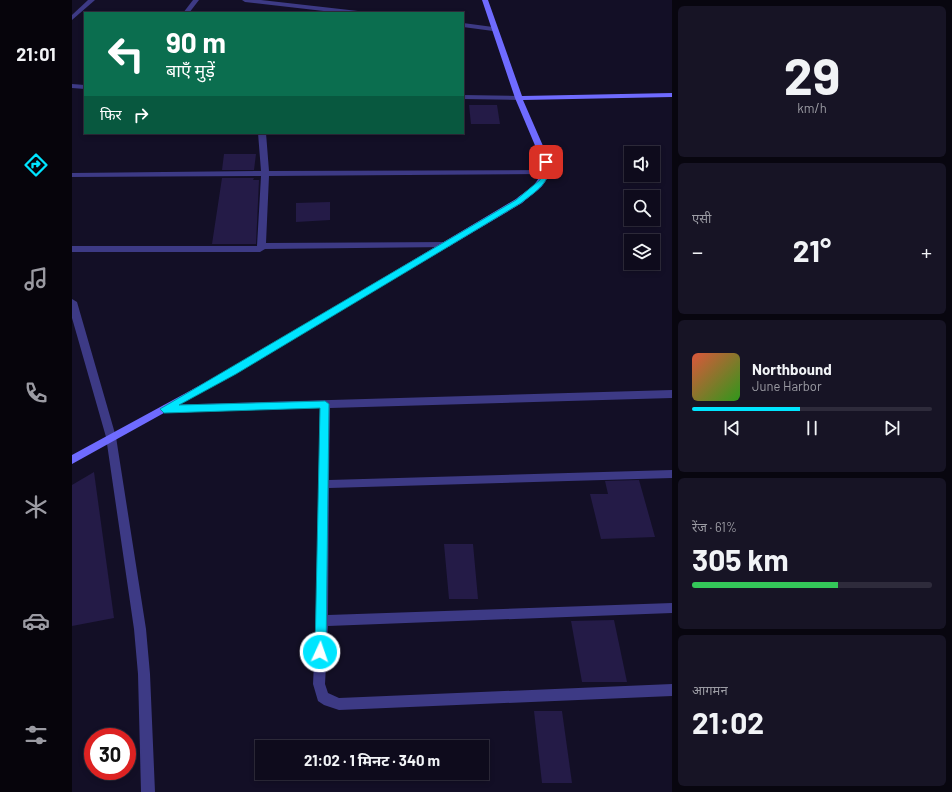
<!DOCTYPE html>
<html lang="hi">
<head>
<meta charset="utf-8">
<style>
	body { margin:0; font-family:Barlow,"Noto Sans Devanagari",sans-serif; background:#171425; color:#f1f3f6; height:100vh; display:flex; flex-direction:column; font-size:15px; white-space:nowrap }
	* { box-sizing:border-box; margin:0 }
	p { font-size:13px; color:#9b9ba3 }
	.icon { flex:none; width:22px; height:22px; fill:none; stroke:currentColor; stroke-width:2; stroke-linecap:round; stroke-linejoin:round }
	.map { position:relative; flex:1; overflow:hidden }
	.panel { display:flex; flex-direction:column; gap:6px; padding:6px; background:#08060f; width:280px }
	.panel>* { flex:none }
	.top-card { position:absolute; left:12px; top:12px; width:380px; height:122px; border-radius:0px; box-shadow:0 2px 6px #0003,0 0 0 1px #2e2b3b; background:#0b6e4f; color:#fff; overflow:hidden }
	.tools { position:absolute; left:552px; top:146px; display:grid; gap:8px }
	.tools a { display:grid; place-items:center; width:36px; height:36px; border-radius:0px; background:#0e0b1c; box-shadow:0 2px 6px #0003,0 0 0 1px #2e2b3b; font-size:20px }
	.speed { position:absolute; left:12px; top:728px; display:flex; gap:8px; font-size:20px; font-weight:700; text-align:center }
	.speed>* { display:grid; place-content:center; width:52px; height:52px; border-radius:50%; background:#0e0b1c; box-shadow:0 2px 6px #0003,0 0 0 1px #2e2b3b; line-height:1 }
	.speed .limit { border:6px solid #d22; background:#fff; color:#111 }
	.pin { position:absolute; display:grid; place-items:center; width:34px; height:34px; color:#fff; margin:-17px; border-radius:8px; box-shadow:0 2px 6px #0006 }
	.me { position:absolute; width:44px; margin:-22px; rotate:3deg; stroke-linejoin:round; filter:drop-shadow(0 0 3px #0008) }
	.turn { display:flex; align-items:center; gap:14px; height:84px; padding:0 16px; font-size:18px }
	.turn .icon { width:52px; height:52px; stroke-width:2.5 }
	.turn b { display:block; font-size:28px; line-height:34px }
	.then { display:flex; align-items:center; height:38px; padding:0 16px; background:#0003; gap:8px; font-size:15px }
	.big { font-size:30px; font-weight:700; line-height:1.1 }
	.panel .tile { flex:1; display:flex; flex-direction:column; justify-content:center; gap:6px; min-width:0; padding:0 14px; border-radius:6px; background:#171425 }
	.panel .dial { align-items:center; gap:0 }
	.dial b { font-size:52px; line-height:1 }
	.song { display:flex; align-items:center; gap:12px }
	.cover { width:48px; height:48px; border-radius:6px; background:linear-gradient(135deg,hsl(10 70% 55%),hsl(110 70% 35%)) }
	.played { height:4px; border-radius:2px; background:linear-gradient(90deg,#00e5ff 45%,#2e2b3b 45%) }
	.keys { display:flex; justify-content:space-around; direction:ltr }
	.heat { display:flex; justify-content:space-between; align-items:center; font-size:22px; direction:ltr }
	.charge { height:6px; border-radius:3px; background:linear-gradient(90deg,#34c759 61%,#2e2b3b 0) }
	.trip { position:absolute; left:183px; top:740px; width:234px; height:40px; border-radius:0px; background:#0e0b1c; box-shadow:0 2px 6px #0003,0 0 0 1px #2e2b3b; font-weight:700; line-height:40px; text-align:center }
	main { display:flex; flex:1; min-height:0 }
	.tab-bar { display:flex; flex-direction:column; width:72px; justify-content:space-around; align-items:center; background:#06040b; color:#9b9ba3 }
	.tab-bar .icon { width:28px; height:28px }
	.tab-bar .on { color:#00e5ff }
	.tab-bar b { font-size:18px; color:#f1f3f6 }
	.map>svg:first-child { display:block }
	.building { fill:#241b47 }
	.lines { fill:none; stroke-linecap:round; stroke-linejoin:round }
	.street { fill:#3d3a85; fill-rule:evenodd }
	.secondary { fill:#6f6bff; fill-rule:evenodd }
	.route { fill:#00e5ff; stroke:#0095a6 }
</style>
</head>
<body>
<main>
<nav class="tab-bar">
<b>21:01</b>
<svg class="icon on" aria-label="directions" viewBox="0 0 24 24"><path d="M12 3l9 9-9 9-9-9zM9 14v-3h6M13 9l2 2-2 2"/></svg>
<svg class="icon" aria-label="music" viewBox="0 0 24 24"><path d="M9 18V5l10-2v13"/><circle cx="6" cy="18" r="3"/><circle cx="16" cy="16" r="3"/></svg>
<svg class="icon" aria-label="phone" viewBox="0 0 24 24"><path d="M5 4h4l2 5-3 2q2 4 5 5l2-3 5 2v4C11 20 4 13 5 4z"/></svg>
<svg class="icon" aria-label="climate" viewBox="0 0 24 24"><path d="M12 3v18M4 7l16 10M4 17L20 7"/></svg>
<svg class="icon" aria-label="car" viewBox="0 0 24 24"><path d="M5 17H2v-5l4-1 3-4h7l3 4 3 1v5h-3M9 17h6M6 11h13"/><circle cx="7" cy="17" r="2"/><circle cx="17" cy="17" r="2"/></svg>
<svg class="icon" aria-label="filters" viewBox="0 0 24 24"><path d="M4 7h16M4 17h16"/><circle cx="9" cy="7" r="2"/><circle cx="15" cy="17" r="2"/></svg>
</nav>
<div class="map">
<svg width="600" height="792" viewBox="0 0 600 792">
	<rect width="100%" height="100%" fill="#130f26"/>
	<g class="building">
		<path d="M397 105H425L428 124H399Z"/>
		<path d="M152 154H184L182 170H150Z"/>
		<path d="M150 178H182L181 180H187L184 244H140Z"/>
		<path d="M258 202V220L224 222V203Z"/>
		<path d="M22 472 42 618 0 626V485Z"/>
		<path d="M567 480 583 537 529 539 518 494H536L533 481Z"/>
		<path d="M372 544H401L406 599H377Z"/>
		<path d="M542 620 555 682H510L499 621Z"/>
		<path d="M462 711H490L500 783H470Z"/>
	</g>
	<g class="lines">
		<g class="street">
			<path d="M16 0H23L0 20V15Z"/>
			<path d="M121 0H127L117 13H111Z"/>
			<path d="M170 0H189L286 11 289 13H269L173 2Z"/>
			<path d="M391 23 421 27 424 29 421 31 391 27Z"/>
			<path d="M0 84 13 85V89L0 88Z"/>
			<path d="M391 95 447 96 451 98 447 100 391 99Z"/>
			<path d="M186 133H194L197 171 474 170 478 172 474 174 197 176 194 243 380 242 381 244 377 247 193 249 188 252H0V246H185L189 176 0 177V173L189 171Z"/>
			<path d="M0 299 5 302 44 437 74 629 78 674 83 792H69L66 674 62 629 34 437 0 318Z"/>
			<path d="M600 390V398L258 408 257 480 600 470V478L257 488 256 615 600 603V613L256 626 253 684 256 693 267 698 600 684V696L267 710 252 705 246 701 241 684 244 621 248 408 92 413 87 409 92 405Z"/>
		</g>
		<path class="secondary" d="M410 0H416L450 96 600 93V97L451 100 478 162C478 185 466 189 450 203L164 373 0 464V455L158 369 444 199C459 187 470 183 470 162L443 98Z"/>
	</g>
	<path class="route" d="M472 160 478 162C478 184 465 190 449 203L164 374 107 405 253 401 257 404 254 652 252 656 248 658 244 656 243 652 248 408 92 413 88 409 444 200 468 180 471 172Z"/>
</svg>
<div class="tools">
<a><svg class="icon" aria-label="sound" viewBox="0 0 24 24"><path d="M4 9h4l5-4v14l-5-4H4zM17 9q2 3 0 6"/></svg></a>
<a><svg class="icon" aria-label="search" viewBox="0 0 24 24"><circle cx="10" cy="10" r="6"/><path d="M15 15l6 6"/></svg></a>
<a><svg class="icon" aria-label="layers" viewBox="0 0 24 24"><path d="M12 4l9 5-9 5-9-5zM3 14l9 5 9-5"/></svg></a>
</div>
<div class="speed"><div class="limit">30</div></div>
<div class="pin" style="left:474px;top:162px;background:#d93025"><svg class="icon" aria-label="arrive" viewBox="0 0 24 24"><path d="M6 21V4h12l-3 4 3 4H6"/></svg></div>
<svg class="me" style="left:248px;top:652px" viewBox="-20 -20 40 40"><circle r="17" fill="#00e5ff" stroke="#fff" stroke-width="3"/><path d="M0-11L8 9 0 5-8 9z" fill="#fff"/></svg>
<div class="trip">21:02 · 1 मिनट · 340 m</div>
<div class="top-card">
<div class="turn"><svg class="icon" aria-label="left" viewBox="0 0 24 24"><path d="M17 20v-9H6M10 6l-5 5 5 5"/></svg><div><b>90 m</b>बाएँ मुड़ें</div></div>
<div class="then">फिर<svg class="icon" aria-label="right" viewBox="0 0 24 24"><path d="M7 20v-9h11M14 6l5 5-5 5"/></svg></div>
</div>
</div>
<section class="panel">
<div class="tile dial"><b>29</b><p>km/h</p></div>
<div class="tile"><p>एसी</p>
<div class="heat"><a>−</a><b class="big">21°</b><a>+</a></div>
</div>
<div class="tile">
<div class="song"><i class="cover"></i><div><b>Northbound</b><p>June Harbor</p></div></div>
<div class="played"></div>
<div class="keys"><svg class="icon" aria-label="previous" viewBox="0 0 24 24"><path d="M18 5L8 12l10 7zM5 5v14"/></svg><svg class="icon" aria-label="pause" viewBox="0 0 24 24"><path d="M8 5v14M16 5v14"/></svg><svg class="icon" aria-label="next" viewBox="0 0 24 24"><path d="M6 5l10 7-10 7zM19 5v14"/></svg></div>
</div>
<div class="tile"><p>रेंज · 61%</p><b class="big">305 km</b><div class="charge"></div></div>
<div class="tile"><p>आगमन</p><b class="big">21:02</b></div>
</section>
</main>
</body>
</html>
